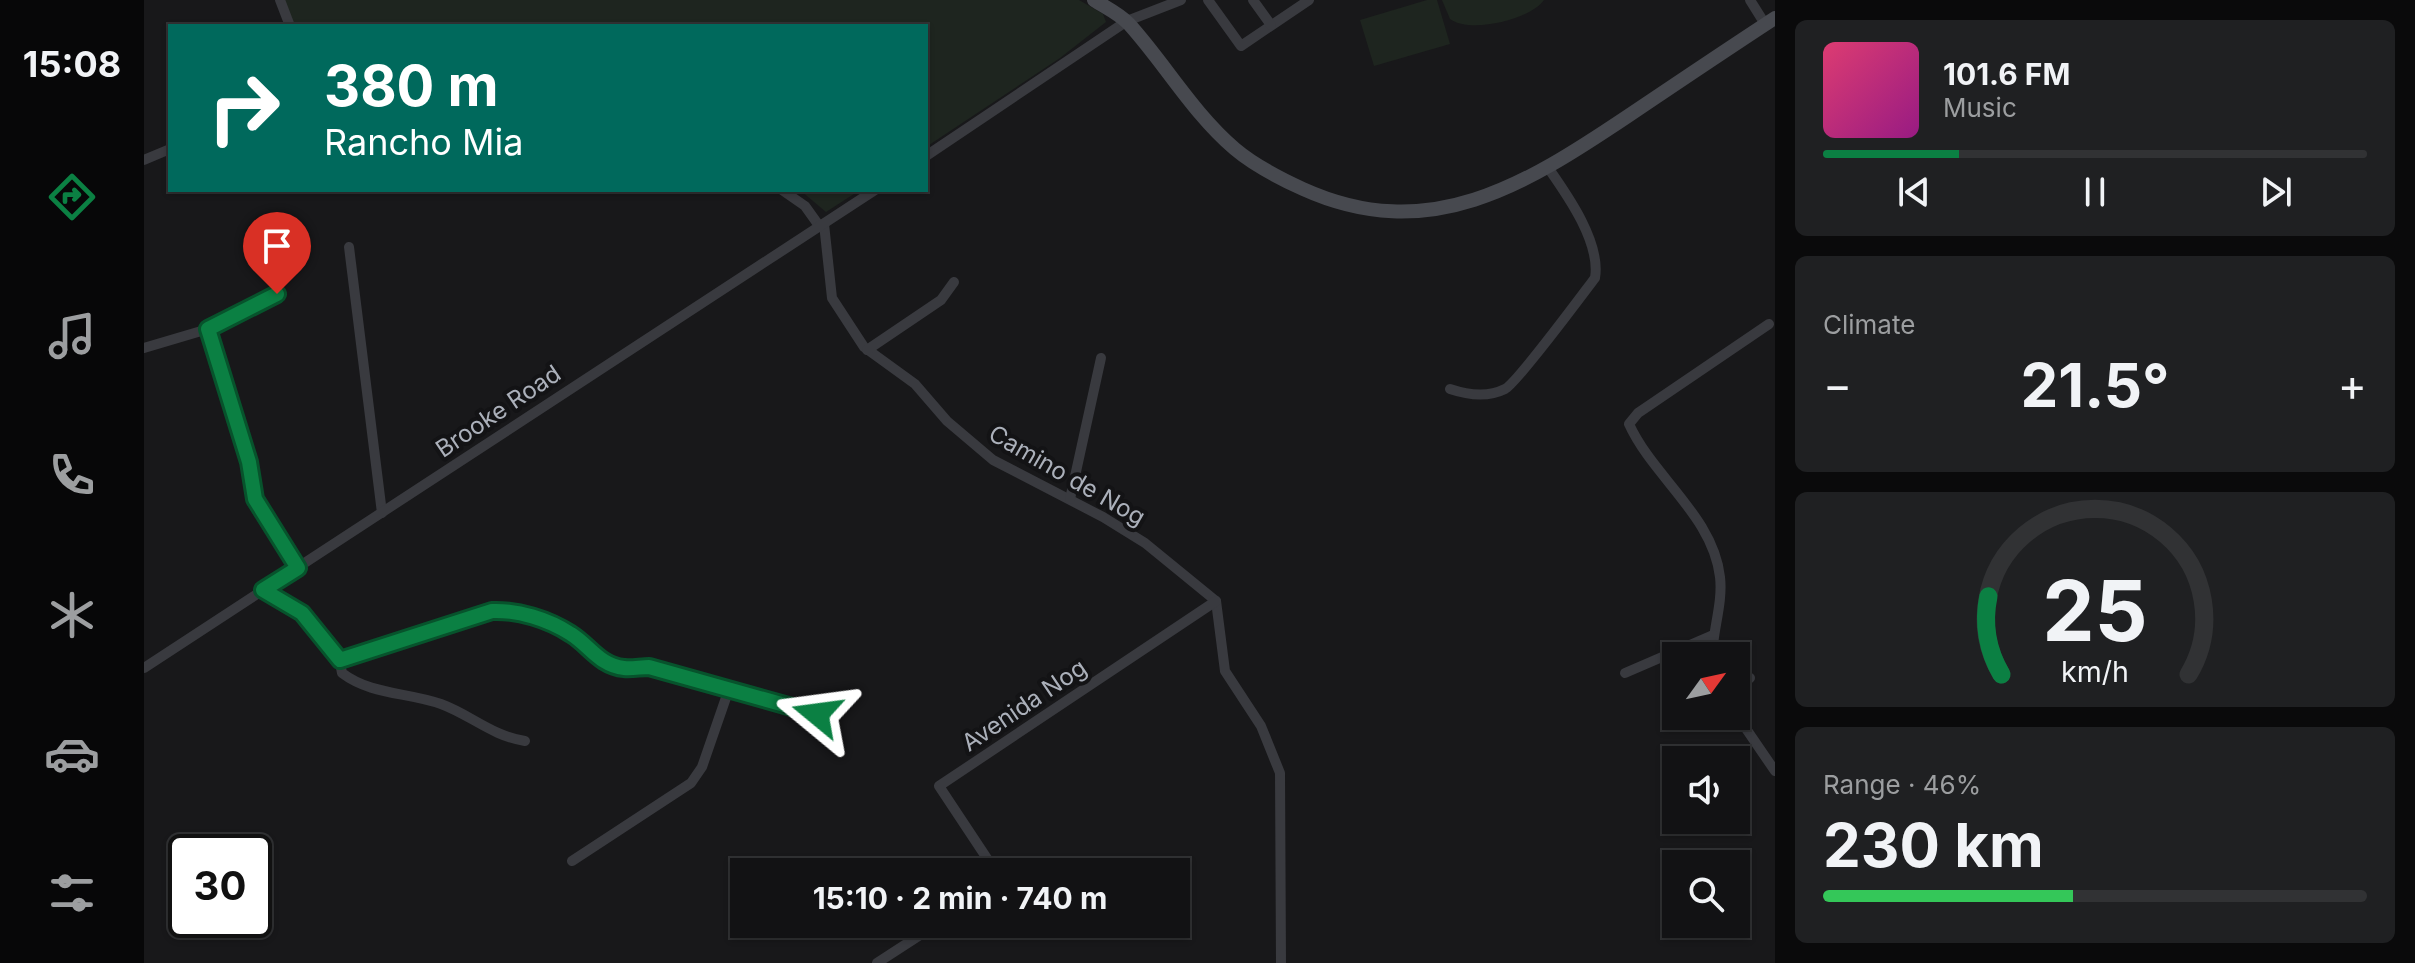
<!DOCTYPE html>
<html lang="en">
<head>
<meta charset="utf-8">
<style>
	body { margin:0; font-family:Inter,sans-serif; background:#1f2022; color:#f1f3f6; height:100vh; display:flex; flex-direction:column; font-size:30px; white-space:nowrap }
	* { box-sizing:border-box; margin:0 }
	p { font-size:26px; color:#9c9ea0 }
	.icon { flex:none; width:44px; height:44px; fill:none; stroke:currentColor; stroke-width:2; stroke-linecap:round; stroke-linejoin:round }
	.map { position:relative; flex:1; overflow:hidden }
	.sheet { display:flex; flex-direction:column; gap:20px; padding:20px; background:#0a0a0b; width:640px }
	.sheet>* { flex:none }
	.banner { position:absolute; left:24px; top:24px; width:760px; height:168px; border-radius:0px; box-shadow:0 2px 6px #0004,0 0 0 2px #313234; background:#00695c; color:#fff; overflow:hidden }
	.needle { width:52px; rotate:57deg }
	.buttons { position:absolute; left:1518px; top:642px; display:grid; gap:16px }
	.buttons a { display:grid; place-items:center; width:88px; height:88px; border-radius:0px; background:#121214; box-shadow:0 2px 6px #0004,0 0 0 2px #313234; font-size:40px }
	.speed { position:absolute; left:24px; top:834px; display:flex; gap:16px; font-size:40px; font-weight:700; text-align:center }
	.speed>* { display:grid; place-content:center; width:104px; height:104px; border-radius:50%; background:#121214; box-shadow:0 2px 6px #0004,0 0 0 2px #313234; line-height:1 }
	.speed .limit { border:4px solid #111; border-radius:12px; background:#fff; color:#111 }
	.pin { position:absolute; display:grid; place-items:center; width:68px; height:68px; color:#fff; margin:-82px -34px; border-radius:50% 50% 50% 0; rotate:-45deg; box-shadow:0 0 8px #0007 }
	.pin .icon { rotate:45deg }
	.me { position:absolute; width:88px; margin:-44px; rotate:286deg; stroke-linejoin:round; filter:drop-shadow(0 0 6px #0008) }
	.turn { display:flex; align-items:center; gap:28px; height:168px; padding:0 24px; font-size:36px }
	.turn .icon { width:104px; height:104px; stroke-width:2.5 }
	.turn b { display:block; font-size:56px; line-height:68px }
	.big { font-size:60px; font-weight:700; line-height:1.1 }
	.sheet .tile { flex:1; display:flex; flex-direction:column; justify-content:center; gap:12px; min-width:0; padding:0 28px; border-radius:12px; background:#1f2022 }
	.sheet .dial { align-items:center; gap:0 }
	.dial svg { height:208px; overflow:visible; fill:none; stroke:#313234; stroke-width:7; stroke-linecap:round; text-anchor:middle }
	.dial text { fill:#f1f3f6; stroke:none }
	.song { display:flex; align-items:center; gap:24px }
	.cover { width:96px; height:96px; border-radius:12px; background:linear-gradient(135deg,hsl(340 70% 55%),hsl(310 70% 35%)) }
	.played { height:8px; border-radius:4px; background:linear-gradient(90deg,#0b8043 25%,#313234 25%) }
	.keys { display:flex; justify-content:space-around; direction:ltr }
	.heat { display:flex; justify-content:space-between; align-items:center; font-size:44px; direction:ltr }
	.charge { height:12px; border-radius:6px; background:linear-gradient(90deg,#34c759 46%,#313234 0) }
	.trip { position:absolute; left:586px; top:858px; width:460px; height:80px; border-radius:0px; background:#121214; box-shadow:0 2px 6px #0004,0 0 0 2px #313234; font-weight:700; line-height:80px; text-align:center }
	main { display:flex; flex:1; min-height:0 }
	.menu { display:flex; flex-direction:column; width:144px; justify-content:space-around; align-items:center; background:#070708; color:#9c9ea0 }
	.menu .icon { width:56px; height:56px }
	.menu .current { color:#0b8043 }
	.menu b { font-size:36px; color:#f1f3f6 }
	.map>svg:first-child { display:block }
	.green { fill:#1e251f }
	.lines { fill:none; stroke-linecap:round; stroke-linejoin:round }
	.minor { stroke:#393a3f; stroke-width:10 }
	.secondary { stroke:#47494f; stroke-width:14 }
	.route-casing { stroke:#07532c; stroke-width:20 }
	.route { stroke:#0b8043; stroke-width:14 }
	.labels { text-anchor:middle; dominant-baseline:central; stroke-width:8; stroke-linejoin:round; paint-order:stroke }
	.street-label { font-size:24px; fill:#abb0ba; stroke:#131315 }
</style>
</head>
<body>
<main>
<nav class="menu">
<b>15:08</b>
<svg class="icon current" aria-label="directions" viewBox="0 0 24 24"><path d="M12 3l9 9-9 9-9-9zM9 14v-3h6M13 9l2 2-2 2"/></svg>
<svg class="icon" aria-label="music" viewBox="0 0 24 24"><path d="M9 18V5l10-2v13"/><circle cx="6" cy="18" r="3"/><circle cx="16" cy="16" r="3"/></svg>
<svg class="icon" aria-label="phone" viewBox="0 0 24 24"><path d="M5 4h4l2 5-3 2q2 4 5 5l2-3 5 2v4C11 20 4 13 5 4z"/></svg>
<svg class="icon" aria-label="climate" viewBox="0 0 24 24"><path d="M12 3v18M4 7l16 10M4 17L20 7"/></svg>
<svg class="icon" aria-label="car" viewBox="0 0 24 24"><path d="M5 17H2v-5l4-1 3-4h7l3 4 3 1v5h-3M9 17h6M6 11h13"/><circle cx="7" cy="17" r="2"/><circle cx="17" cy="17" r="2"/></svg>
<svg class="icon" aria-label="filters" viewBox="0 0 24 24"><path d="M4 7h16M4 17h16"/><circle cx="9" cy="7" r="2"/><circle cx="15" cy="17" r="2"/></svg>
</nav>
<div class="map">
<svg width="1631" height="963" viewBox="0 0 1631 963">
	<rect width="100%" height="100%" fill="#18181a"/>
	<g class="green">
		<path d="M137 0H935L959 14 962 22 916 58 782 147V26H151Z"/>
		<path d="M1283 0H1293L1306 44 1230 66 1216 20Z"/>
		<path d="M1298 0H1400C1386 20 1326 34 1306 19Z"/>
		<path d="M656 190H716L682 212Z"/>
	</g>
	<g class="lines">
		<g class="minor">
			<path d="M136 0 146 26"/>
			<path d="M1064 0 1097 46 1165 0"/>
			<path d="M1109 0 1127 25"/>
			<path d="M1606 0 1621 24"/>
			<path d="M782 156 983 21 1037 0"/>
			<path d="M0 160 26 149"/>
			<path d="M638 190 661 206 676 227"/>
			<path d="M680 224 688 298 720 347 771 384 803 421 849 460 959 517 1001 543 1072 601 1081 671 1117 726 1136 773 1137 963"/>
			<path d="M205 247 238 513"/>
			<path d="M64 329 105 462 111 499 154 568"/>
			<path d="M0 348 64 329 133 294"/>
			<path d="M723 350 797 300 810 282"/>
			<path d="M1306 389C1324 395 1343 398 1361 389 1373 383 1438 295 1451 278 1457 243 1424 196 1405 169"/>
			<path d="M926 499 957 358"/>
			<path d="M119 590C150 606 193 635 198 673 227 695 263 692 297 704 327 715 348 736 381 741"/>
			<path d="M1568 656C1569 629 1579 603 1576 577 1569 516 1509 477 1485 424L1494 413 1625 324"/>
			<path d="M196 660 348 611C374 610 404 619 427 634 445 645 456 666 480 668 487 669 497 667 505 667L673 714"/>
			<path d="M0 668 731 190"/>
			<path d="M1481 673 1569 635"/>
			<path d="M1592 687 1606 678"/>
			<path d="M1592 714 1631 771"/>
			<path d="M428 861 547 783 558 767 585 689"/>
			<path d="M852 872 795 786 1072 601"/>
			<path d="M733 963 793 924"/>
		</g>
		<path class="secondary" d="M950 0C961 7 976 14 985 24 1022 65 1048 112 1091 149 1111 166 1135 178 1159 189 1285 246 1381 185 1484 116 1533 83 1582 50 1631 18"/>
	</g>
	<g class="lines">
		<g class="route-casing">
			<path id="route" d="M133 294 64 329 105 462 111 499 154 568 119 590 158 613 196 660 348 611C374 610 404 619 427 634 445 645 456 666 480 668 487 669 497 667 505 667L673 714"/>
		</g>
		<use href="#route" class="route"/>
	</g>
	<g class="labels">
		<g class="street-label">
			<text transform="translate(354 411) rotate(-34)">Brooke Road</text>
			<text transform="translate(923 475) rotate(30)">Camino de Nog</text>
			<text transform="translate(880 705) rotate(-34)">Avenida Nog</text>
		</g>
	</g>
</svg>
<div class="buttons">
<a><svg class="needle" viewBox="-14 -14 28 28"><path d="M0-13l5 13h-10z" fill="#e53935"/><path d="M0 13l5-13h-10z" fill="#9c9ea0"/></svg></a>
<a><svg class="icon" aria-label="sound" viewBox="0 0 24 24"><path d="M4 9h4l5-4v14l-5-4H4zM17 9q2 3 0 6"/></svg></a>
<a><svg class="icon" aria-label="search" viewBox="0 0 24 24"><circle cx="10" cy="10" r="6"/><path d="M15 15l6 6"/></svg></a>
</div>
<div class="speed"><div class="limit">30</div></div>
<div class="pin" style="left:133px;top:294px;background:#d93025"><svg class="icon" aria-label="arrive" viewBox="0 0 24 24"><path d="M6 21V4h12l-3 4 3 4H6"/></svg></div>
<svg class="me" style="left:673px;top:714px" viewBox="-20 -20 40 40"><path d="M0-17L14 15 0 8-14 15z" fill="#0b8043" stroke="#fff" stroke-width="4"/></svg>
<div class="trip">15:10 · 2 min · 740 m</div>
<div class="banner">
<div class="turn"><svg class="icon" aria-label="right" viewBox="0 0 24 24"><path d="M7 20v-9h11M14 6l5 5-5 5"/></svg><div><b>380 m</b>Rancho Mia</div></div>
</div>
</div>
<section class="sheet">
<div class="tile">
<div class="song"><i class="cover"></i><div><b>101.6 FM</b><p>Music</p></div></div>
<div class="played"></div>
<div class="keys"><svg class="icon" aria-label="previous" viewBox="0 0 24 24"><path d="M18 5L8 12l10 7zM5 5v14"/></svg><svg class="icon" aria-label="pause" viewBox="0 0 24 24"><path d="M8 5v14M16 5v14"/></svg><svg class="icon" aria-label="next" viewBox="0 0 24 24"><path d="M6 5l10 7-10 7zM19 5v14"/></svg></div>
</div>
<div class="tile"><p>Climate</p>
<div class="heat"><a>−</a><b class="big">21.5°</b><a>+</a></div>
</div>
<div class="tile dial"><svg viewBox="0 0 100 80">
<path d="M14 69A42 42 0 1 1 86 69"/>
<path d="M14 69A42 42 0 0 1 9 39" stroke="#0b8043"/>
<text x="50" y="56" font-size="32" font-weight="700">25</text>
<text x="50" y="72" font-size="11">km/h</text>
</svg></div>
<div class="tile"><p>Range · 46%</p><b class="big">230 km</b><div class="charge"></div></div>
</section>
</main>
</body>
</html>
